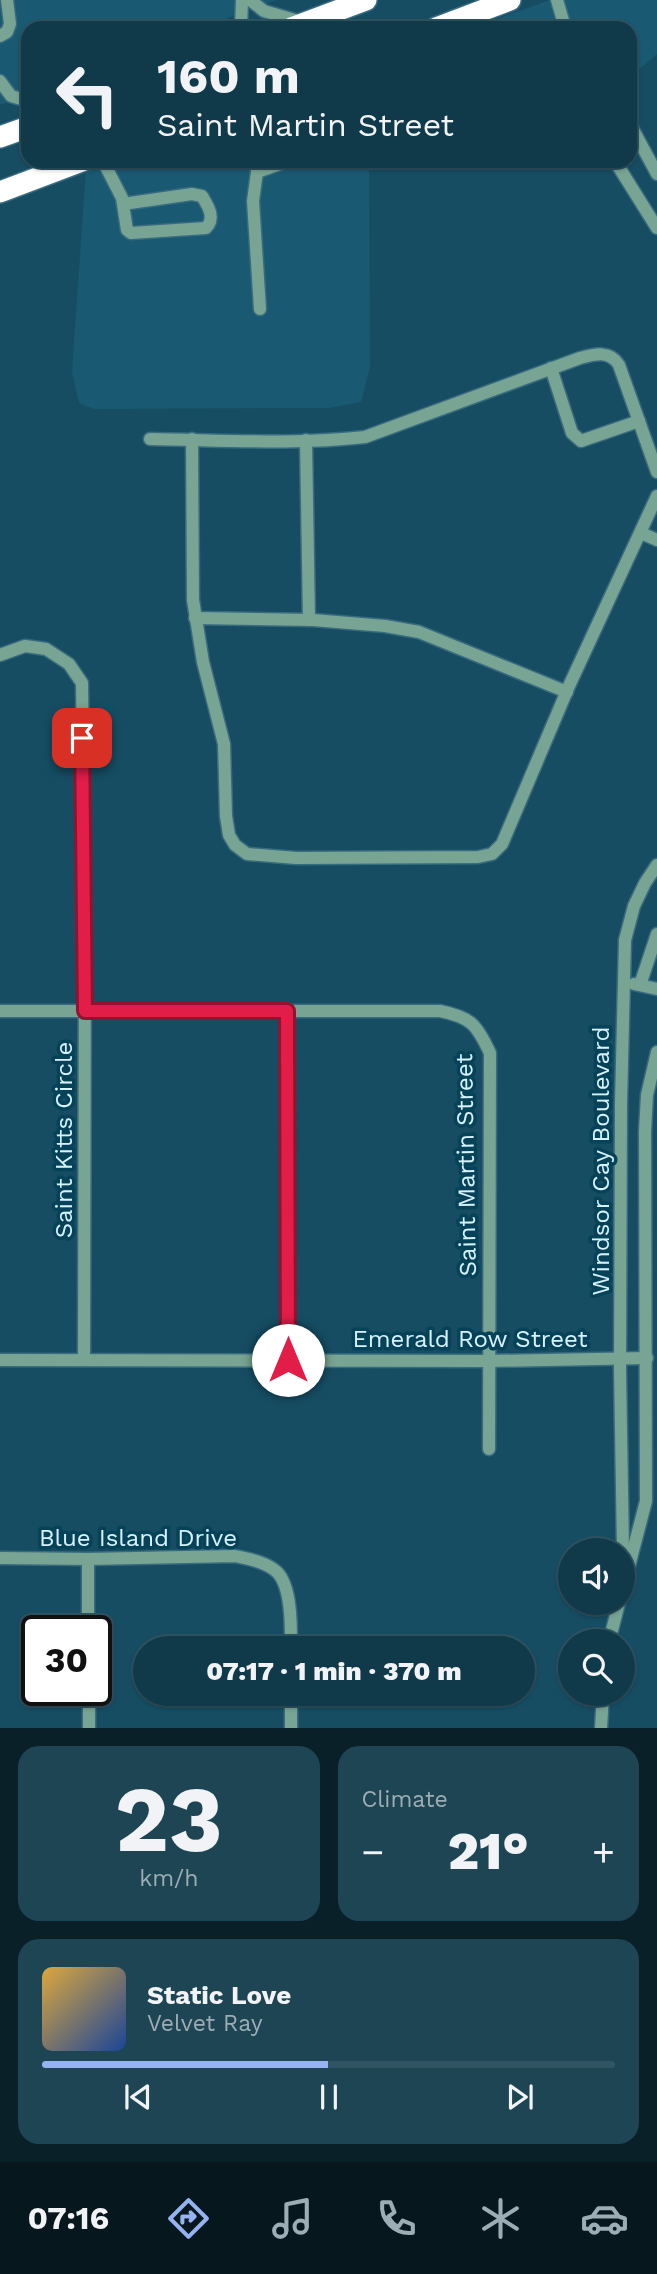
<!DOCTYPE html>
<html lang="en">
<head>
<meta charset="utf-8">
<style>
	body { margin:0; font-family:"Work Sans",sans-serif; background:#1e4554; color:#f1f3f6; height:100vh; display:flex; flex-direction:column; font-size:26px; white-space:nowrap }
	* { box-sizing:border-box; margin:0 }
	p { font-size:23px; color:#9cadb5 }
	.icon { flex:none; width:38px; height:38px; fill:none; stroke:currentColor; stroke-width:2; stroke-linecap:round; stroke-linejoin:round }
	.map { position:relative; height:1728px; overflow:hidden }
	.drawer { display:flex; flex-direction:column; gap:18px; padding:18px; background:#092029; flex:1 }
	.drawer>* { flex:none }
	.guide { position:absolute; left:21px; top:21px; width:616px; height:147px; border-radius:21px; box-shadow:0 2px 5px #0004,0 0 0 2px #305462; background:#103a4a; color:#f1f3f6; overflow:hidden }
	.controls { position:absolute; left:558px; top:1538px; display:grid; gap:14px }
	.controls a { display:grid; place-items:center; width:77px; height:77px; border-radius:50%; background:#103a4a; box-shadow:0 2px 5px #0004,0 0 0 2px #305462; font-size:35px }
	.speed { position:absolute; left:21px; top:1615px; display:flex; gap:14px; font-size:35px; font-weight:700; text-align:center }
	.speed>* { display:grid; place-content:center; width:91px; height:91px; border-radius:50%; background:#103a4a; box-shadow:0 2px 5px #0004,0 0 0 2px #305462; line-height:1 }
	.speed .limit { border:4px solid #111; border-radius:10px; background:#fff; color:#111 }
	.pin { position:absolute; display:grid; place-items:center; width:60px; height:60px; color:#fff; margin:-30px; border-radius:14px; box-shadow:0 4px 10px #0006 }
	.me { position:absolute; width:77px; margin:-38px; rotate:0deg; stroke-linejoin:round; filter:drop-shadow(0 0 5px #0008) }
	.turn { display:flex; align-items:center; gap:24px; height:147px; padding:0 21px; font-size:32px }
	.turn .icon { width:91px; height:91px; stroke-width:2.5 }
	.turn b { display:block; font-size:49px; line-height:60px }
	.big { font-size:52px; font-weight:800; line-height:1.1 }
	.drawer .card { flex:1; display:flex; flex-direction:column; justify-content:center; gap:10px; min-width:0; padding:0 24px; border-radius:21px; background:#1e4554 }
	.drawer .dial { align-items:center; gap:0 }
	.dial b { font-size:91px; line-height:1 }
	.song { display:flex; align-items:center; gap:21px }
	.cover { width:84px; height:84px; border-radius:10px; background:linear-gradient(135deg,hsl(40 70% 55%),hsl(220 70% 35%)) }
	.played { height:7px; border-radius:4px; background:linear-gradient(90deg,#95b2f1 50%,#305462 50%) }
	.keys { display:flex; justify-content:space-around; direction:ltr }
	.heat { display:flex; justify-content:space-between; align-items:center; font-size:38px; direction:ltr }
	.drawer .tiles { flex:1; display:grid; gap:18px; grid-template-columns:1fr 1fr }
	.card:last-child { grid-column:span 2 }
	.trip { position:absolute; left:133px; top:1636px; width:402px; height:70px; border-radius:35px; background:#103a4a; box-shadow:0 2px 5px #0004,0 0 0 2px #305462; font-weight:800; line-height:70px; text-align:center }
	.tabs { display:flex; height:112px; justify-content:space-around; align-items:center; background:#06171e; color:#9cadb5 }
	.tabs .icon { width:49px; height:49px }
	.tabs .selected { color:#95b2f1 }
	.tabs b { font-size:32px; color:#f1f3f6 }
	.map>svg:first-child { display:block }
	.built { fill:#195972 }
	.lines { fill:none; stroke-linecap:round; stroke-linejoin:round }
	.minor-casing { stroke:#396b7f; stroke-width:15 }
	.highway-casing { stroke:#396b7f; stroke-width:24 }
	.minor { stroke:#78a493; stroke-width:12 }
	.highway { stroke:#fff; stroke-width:21 }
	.route-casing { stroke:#92132f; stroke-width:18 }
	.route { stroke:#e11d48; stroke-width:12 }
	.labels { text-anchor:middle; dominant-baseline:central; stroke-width:7; stroke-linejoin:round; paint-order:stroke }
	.street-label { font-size:24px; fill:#d7f2ff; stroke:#064258 }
</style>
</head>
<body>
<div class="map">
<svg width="657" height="1728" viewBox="0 0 657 1728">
	<rect width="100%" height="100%" fill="#164d63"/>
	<g class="built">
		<path d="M0 0H276L202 28H28V94L0 105Z"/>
		<path d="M550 0H657V54L630 77V28H471Z"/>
		<path d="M105 161H369L370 367 361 402 329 408 94 409 79 403 72 372 86 168Z"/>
	</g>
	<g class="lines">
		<g class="minor-casing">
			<g id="minor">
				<path d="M250 0 264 11 305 23"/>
				<path d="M557 0 564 24 563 28"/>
				<path d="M241 28 242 0"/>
				<path d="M0 36 7 32 10 24 7 0"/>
				<path d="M0 81 11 96 28 101"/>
				<path d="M630 124 657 174"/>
				<path d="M103 161 122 198 127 230 131 233 206 228C216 218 208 206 202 196L192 194 123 204"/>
				<path d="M256 161 257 172 253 201 260 309"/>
				<path d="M615 161 657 228"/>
				<path d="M257 172 288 161"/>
				<path d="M551 368 572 433 581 441 639 421"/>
				<path d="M150 439C222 440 294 445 365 437L580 358C595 354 610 350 619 365L657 472"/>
				<path d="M192 439 193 600 203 662 224 744 226 816 229 835 235 845 247 854 296 858 478 857 492 854 502 844 569 686 657 496"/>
				<path d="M306 440 309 620"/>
				<path d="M641 533 657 540"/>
				<path d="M195 618 313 620 385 626 419 632 567 692"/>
				<path d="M0 655 25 646 46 649 69 664 82 683 85 932 84 1360"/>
				<path d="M634 984 657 989"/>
				<path d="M640 985 657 934"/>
				<path d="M0 1011H440C471 1017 477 1025 490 1053L489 1449"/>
				<path d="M287 1011 288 1360"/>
				<path d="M0 1360 489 1361 647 1358"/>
				<path d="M623 1550 620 1370 621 1103 625 940 634 906 645 883 657 865"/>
				<path d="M0 1558 88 1559 235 1556C249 1559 266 1562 277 1572 292 1587 291 1628 291 1648"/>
				<path d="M88 1559V1631"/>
				<path d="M623 1589 646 1501 645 1131 647 1095 657 1052"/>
				<path d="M609 1642 619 1603"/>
				<path d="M89 1690V1728"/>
				<path d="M291 1694V1728"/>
				<path d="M601 1728 603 1694"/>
			</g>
		</g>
		<g class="highway-casing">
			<g id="highway">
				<path d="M291 28 366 0"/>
				<path d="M436 28 510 0"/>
				<path d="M0 137 28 127"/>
				<path d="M0 192 82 161"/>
			</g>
		</g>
		<use href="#minor" class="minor"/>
		<use href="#highway" class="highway"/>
	</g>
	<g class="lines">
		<g class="route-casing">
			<path id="route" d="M82 738 85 1011H287L288 1360"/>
		</g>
		<use href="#route" class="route"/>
	</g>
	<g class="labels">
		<g class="street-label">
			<text transform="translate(64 1140) rotate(-90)">Saint Kitts Circle</text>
			<text transform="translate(601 1161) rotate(-90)">Windsor Cay Boulevard</text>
			<text transform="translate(466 1165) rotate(-91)">Saint Martin Street</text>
			<text x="470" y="1339">Emerald Row Street</text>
			<text x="138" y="1538">Blue Island Drive</text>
		</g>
	</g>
</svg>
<div class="controls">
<a><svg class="icon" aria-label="sound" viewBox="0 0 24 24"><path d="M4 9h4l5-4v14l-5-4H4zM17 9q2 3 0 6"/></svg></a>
<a><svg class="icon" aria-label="search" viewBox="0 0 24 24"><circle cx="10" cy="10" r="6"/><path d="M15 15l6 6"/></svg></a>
</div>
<div class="speed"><div class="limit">30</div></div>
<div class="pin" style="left:82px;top:738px;background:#d93025"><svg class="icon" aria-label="arrive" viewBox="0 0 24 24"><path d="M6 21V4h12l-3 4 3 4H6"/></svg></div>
<svg class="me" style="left:288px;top:1360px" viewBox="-20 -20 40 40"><circle r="19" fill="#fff"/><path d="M0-13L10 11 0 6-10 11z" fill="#e11d48"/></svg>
<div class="trip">07:17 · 1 min · 370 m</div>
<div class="guide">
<div class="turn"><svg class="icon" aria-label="left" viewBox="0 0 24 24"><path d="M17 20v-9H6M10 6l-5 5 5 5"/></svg><div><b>160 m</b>Saint Martin Street</div></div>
</div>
</div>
<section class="drawer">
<div class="tiles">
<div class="card dial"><b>23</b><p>km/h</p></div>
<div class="card"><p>Climate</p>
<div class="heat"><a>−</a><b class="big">21°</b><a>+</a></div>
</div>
<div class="card">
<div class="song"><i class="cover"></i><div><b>Static Love</b><p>Velvet Ray</p></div></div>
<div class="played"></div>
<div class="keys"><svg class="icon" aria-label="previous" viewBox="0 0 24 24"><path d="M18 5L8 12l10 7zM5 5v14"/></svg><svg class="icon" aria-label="pause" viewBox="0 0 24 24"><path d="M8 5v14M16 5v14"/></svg><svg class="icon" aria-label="next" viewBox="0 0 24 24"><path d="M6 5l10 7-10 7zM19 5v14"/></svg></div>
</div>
</div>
</section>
<nav class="tabs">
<b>07:16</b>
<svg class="icon selected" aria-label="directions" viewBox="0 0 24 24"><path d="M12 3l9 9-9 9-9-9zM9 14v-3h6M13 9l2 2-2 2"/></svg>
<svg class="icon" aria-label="music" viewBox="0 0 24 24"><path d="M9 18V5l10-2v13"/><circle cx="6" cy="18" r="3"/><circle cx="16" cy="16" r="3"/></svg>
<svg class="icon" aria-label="phone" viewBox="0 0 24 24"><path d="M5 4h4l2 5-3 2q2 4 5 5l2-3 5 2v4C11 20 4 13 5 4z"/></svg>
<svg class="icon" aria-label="climate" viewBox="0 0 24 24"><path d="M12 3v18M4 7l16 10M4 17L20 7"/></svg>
<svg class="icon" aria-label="car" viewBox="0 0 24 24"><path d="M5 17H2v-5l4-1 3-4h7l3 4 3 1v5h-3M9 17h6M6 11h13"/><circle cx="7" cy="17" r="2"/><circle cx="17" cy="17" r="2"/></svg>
</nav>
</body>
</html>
